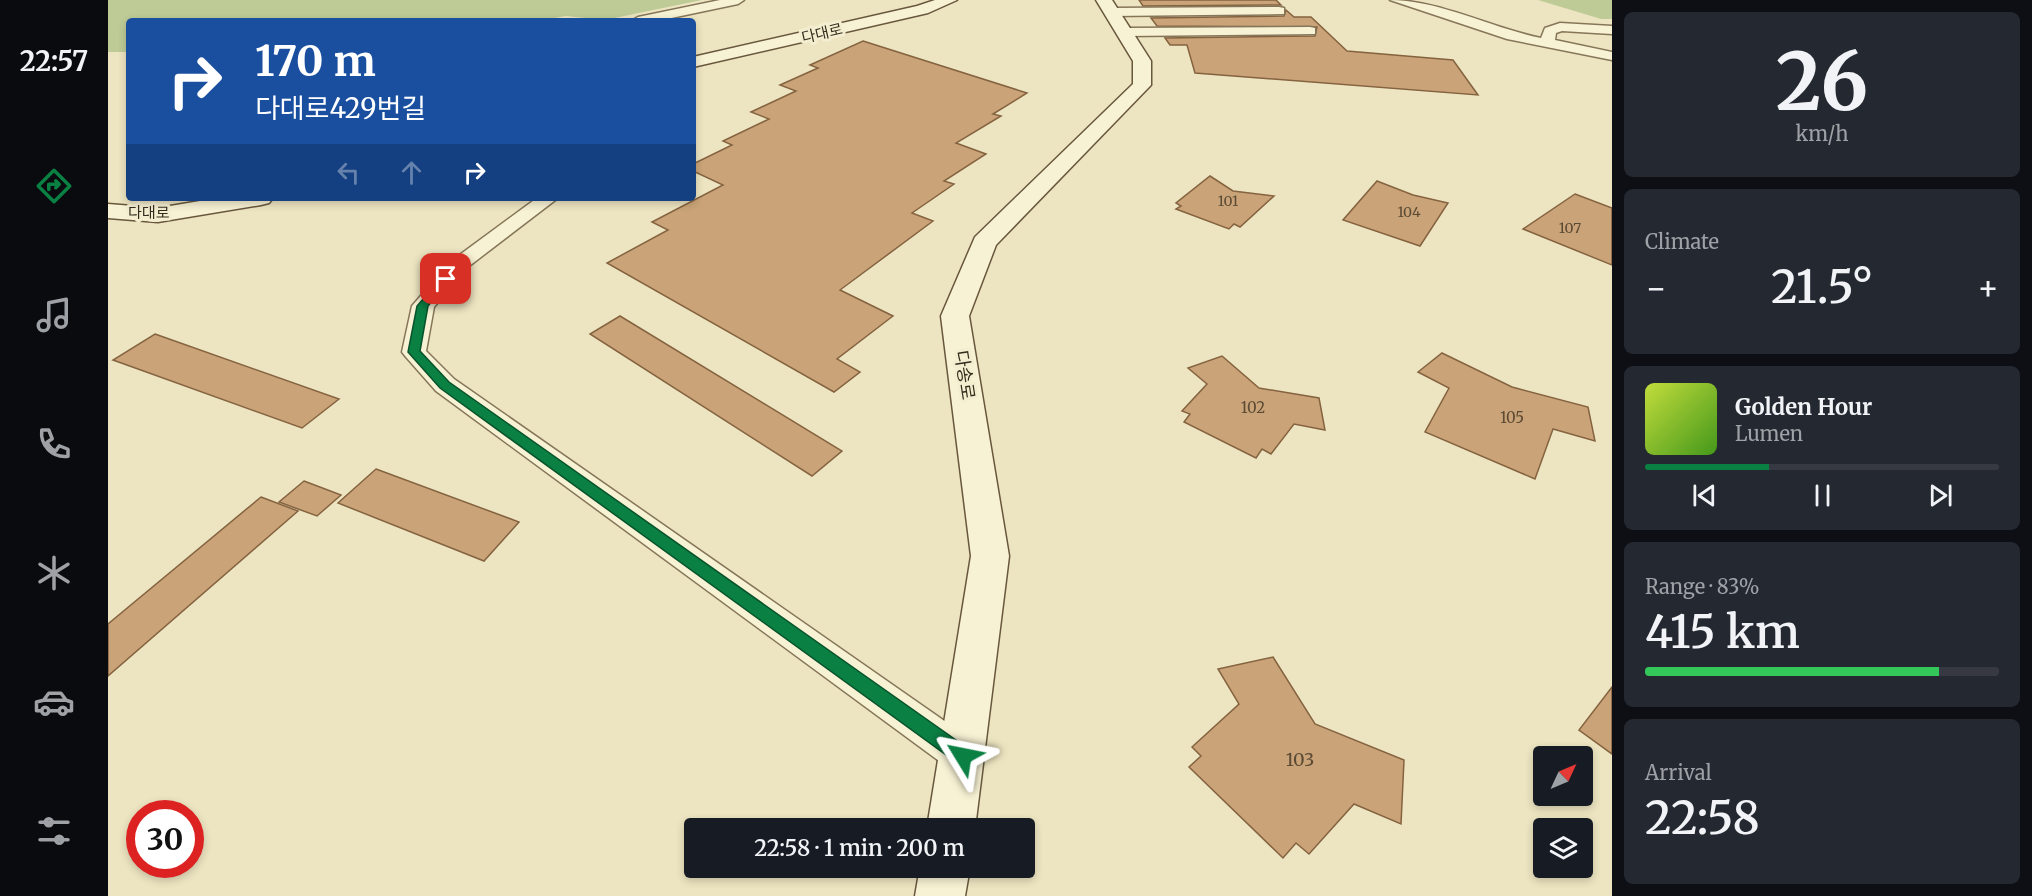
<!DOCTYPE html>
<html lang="en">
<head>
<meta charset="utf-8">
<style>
	body { margin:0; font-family:Merriweather,"Noto Sans KR",serif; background:#242831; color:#f1f3f6; height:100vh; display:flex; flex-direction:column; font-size:22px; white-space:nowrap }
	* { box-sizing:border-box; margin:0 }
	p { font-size:20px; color:#9ea1a6 }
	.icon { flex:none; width:33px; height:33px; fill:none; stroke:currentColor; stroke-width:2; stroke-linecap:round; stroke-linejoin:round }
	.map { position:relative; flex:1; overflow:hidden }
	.sheet { display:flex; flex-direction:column; gap:12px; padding:12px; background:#0d0f14; width:420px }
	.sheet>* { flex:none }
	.top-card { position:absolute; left:18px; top:18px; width:570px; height:183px; border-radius:6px; box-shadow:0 3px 9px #0003; background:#1a4fa0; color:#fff; overflow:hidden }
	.needle { width:39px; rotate:46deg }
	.controls { position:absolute; left:1425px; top:746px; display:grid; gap:12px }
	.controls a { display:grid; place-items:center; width:60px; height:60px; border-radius:6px; background:#171b24; box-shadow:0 3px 9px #0003; font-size:30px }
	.speed { position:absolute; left:18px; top:800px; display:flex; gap:12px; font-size:30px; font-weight:700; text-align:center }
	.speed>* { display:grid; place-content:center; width:78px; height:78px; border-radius:50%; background:#171b24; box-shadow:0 3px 9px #0003; line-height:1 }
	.speed .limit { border:9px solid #d22; background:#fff; color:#111 }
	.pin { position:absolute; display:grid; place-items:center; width:51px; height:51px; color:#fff; margin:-26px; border-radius:12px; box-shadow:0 3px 9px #0006 }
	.me { position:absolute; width:66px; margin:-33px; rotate:305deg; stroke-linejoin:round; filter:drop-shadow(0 0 4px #0008) }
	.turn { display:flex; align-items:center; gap:21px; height:126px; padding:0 30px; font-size:27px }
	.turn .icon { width:78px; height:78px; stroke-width:2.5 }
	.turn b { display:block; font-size:42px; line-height:51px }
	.lanes { display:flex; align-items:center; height:57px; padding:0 30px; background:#0003; justify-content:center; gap:30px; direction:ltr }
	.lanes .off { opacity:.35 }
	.big { font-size:45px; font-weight:600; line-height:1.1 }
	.sheet .tile { flex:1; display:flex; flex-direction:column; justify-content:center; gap:9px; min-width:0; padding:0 21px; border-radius:9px; background:#242831 }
	.sheet .dial { align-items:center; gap:0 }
	.dial b { font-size:78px; line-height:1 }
	.song { display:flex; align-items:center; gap:18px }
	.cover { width:72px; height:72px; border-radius:9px; background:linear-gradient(135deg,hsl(70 70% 55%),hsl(100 70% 35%)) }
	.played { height:6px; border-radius:3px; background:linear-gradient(90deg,#0b8043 35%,#363941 35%) }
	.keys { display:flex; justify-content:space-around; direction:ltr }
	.heat { display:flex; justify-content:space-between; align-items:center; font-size:33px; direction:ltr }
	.charge { height:9px; border-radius:4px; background:linear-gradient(90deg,#34c759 83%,#363941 0) }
	.trip { position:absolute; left:576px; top:818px; width:351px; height:60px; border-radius:6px; background:#171b24; box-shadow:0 3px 9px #0003; font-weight:600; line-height:60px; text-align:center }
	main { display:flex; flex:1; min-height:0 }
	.tabs { display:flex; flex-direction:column; width:108px; justify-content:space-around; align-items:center; background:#090b0e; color:#9ea1a6 }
	.tabs .icon { width:42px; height:42px }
	.tabs .active { color:#0b8043 }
	.tabs b { font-size:27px; color:#f1f3f6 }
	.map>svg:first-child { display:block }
	.green { fill:#becb96 }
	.building { fill:#caa478; stroke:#856340; stroke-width:1.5 }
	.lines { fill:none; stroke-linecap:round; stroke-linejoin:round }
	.street-casing { stroke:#867659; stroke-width:3 }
	.secondary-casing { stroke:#68573d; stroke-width:3 }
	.street { fill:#f8f2d4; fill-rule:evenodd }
	.secondary { fill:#f8f2d4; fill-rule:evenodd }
	.route { fill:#0b8043; stroke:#07532c; stroke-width:1.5 }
	.labels { text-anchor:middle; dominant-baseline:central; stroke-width:6; stroke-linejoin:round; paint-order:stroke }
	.far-number-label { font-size:14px; fill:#5b4a34 }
	.far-street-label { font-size:15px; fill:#362c1d; stroke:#f4eed1 }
	.number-label { font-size:15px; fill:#5b4a34 }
	.street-label { font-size:18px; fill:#362c1d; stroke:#f4eed1 }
	.near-number-label { font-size:18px; fill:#5b4a34 }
</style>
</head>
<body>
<main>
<nav class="tabs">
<b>22:57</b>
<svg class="icon active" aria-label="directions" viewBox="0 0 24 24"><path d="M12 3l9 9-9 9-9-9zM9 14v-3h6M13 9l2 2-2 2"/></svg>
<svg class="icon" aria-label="music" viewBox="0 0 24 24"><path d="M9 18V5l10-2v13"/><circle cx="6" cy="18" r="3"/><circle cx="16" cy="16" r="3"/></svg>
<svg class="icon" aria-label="phone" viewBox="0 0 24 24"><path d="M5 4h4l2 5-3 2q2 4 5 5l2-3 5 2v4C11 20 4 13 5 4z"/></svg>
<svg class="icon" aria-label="climate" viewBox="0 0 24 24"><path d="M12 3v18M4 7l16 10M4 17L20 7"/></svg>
<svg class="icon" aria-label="car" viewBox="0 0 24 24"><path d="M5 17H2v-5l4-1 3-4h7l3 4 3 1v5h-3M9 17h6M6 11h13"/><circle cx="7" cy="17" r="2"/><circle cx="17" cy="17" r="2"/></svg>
<svg class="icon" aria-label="filters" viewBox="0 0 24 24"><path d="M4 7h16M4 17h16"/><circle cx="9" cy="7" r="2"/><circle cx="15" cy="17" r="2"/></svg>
</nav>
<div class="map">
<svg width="1504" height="896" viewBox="0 0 1504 896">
	<rect width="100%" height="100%" fill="#ede5c1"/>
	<g class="green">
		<path d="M0 0H594L497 20 458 16 429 21H21V52H0Z"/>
		<path d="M1430 0H1504V19H1493Z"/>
	</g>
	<g class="building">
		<path d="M1031 0H1168L1173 5 1035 6Z"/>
		<path d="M1178 10 1186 17H1203L1239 51 1345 60 1370 95 1087 73 1079 45H1062L1057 38 1207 36 1209 27 1049 26 1043 18 1176 16Z"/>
		<path d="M755 41 919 93 885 114 893 116 848 143 878 154 836 181 846 184 804 213 825 221 732 290 785 316 729 359 752 372 726 392 499 263 560 230 544 222 615 185 585 171V164L624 145 615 141 661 119 643 112 688 91 672 85 710 68 702 65Z"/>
		<path d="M1102 176 1125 191 1166 196 1132 227 1126 224 1121 229 1068 209 1073 206 1068 203Z"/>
		<path d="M1269 181 1305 195 1340 203 1312 246 1235 220Z"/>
		<path d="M1467 194 1504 208V265L1415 229Z"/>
		<path d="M512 316 734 451 704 476 482 334Z"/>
		<path d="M47 334 231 399 194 428 5 360Z"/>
		<path d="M1334 353 1404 387 1480 407 1487 441 1445 429 1427 479 1317 432 1341 388 1310 372Z"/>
		<path d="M1114 356 1151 388 1211 398 1217 430 1186 424 1163 454 1154 449 1148 458 1076 422 1082 414 1074 411 1099 384 1080 368Z"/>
		<path d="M268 469 411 522 376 561 230 503Z"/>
		<path d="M196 481 233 495 209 516 171 502Z"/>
		<path d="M153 497 190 511 0 676V624Z"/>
		<path d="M1165 657 1207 724 1296 760 1293 824 1246 804 1201 854 1188 843 1175 858 1081 767 1093 756 1084 747 1131 704 1110 669Z"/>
		<path d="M1504 687V754L1471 730Z"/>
	</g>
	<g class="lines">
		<g class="street-casing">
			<g id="street">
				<path d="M612 0H636L630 4 549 21H523L530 17Z"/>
				<path d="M1282 0C1331 0 1384 28 1433 38L1437 28 1452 23 1504 26V34L1454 31 1448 33 1447 40 1504 52V60L1399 39Z"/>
				<path d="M1171 7 1176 8V14L1003 16 996 12 1003 8Z"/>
				<path d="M1202 27 1207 28V34L1018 36 1011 32 1018 28Z"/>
				<path d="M429 198H450L356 270 326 307 318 351 346 379 868 743 873 756 868 769 855 774 842 769 328 391 298 357 294 352 304 306 342 262Z"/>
			</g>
		</g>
		<g class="secondary-casing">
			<g id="secondary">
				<path d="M827 0H849L820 13 585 67V57L809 6Z"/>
				<path d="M988 0H1004L1043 61V85L888 245 861 316 901 556 867 828H819L863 556 833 316 867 237 1025 84V61Z"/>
				<path d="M110 198H165L161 203 153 205 50 222 0 218V204L50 208Z"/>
				<path d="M812 867H862L857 896H807Z"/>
			</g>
		</g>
		<use href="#street" class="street"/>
		<use href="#secondary" class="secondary"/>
	</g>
	<path class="route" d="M334 277 343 279 320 306 312 351 341 382 862 750 864 756 862 762 855 765 848 762 332 388 300 352 309 306Z"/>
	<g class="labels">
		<g class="far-number-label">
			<text x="1120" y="201">101</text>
			<text x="1301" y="212">104</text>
			<text x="1462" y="228">107</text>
		</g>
		<g class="far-street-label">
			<text transform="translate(714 33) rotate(-13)">다대로</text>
			<text x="41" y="212">다대로</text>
		</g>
		<g class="number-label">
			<text x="1145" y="407">102</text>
			<text x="1404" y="417">105</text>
		</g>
		<g class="street-label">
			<text transform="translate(857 375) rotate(81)">다송로</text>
		</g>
		<g class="near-number-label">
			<text x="1192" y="759">103</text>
		</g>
	</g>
</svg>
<div class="controls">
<a><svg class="needle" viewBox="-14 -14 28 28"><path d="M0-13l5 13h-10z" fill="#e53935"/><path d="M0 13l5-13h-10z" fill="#9ea1a6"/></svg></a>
<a><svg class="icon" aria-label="layers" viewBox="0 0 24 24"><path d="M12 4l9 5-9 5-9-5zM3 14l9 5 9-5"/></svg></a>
</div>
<div class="speed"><div class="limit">30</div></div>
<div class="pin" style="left:338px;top:279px;background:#d93025"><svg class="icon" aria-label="arrive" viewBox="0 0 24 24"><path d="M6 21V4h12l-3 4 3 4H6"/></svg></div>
<svg class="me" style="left:855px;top:756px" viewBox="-20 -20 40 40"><path d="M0-17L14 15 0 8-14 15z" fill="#0b8043" stroke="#fff" stroke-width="4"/></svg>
<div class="trip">22:58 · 1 min · 200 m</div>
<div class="top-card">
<div class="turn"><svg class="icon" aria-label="right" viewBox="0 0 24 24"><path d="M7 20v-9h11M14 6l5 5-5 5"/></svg><div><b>170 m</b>다대로429번길</div></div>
<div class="lanes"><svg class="icon off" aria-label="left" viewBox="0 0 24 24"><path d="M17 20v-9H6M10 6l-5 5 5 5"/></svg><svg class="icon off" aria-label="ahead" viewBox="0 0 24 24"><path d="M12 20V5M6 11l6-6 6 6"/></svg><svg class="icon" aria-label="right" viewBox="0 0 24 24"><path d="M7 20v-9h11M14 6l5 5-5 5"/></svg></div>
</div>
</div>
<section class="sheet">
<div class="tile dial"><b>26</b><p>km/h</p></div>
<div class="tile"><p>Climate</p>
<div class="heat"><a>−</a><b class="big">21.5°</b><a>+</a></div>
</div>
<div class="tile">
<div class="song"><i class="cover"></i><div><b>Golden Hour</b><p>Lumen</p></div></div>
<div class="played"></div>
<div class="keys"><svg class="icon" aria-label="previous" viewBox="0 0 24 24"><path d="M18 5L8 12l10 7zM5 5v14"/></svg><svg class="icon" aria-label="pause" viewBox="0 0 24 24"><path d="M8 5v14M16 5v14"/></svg><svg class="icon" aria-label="next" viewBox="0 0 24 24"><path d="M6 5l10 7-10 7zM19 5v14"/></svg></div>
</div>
<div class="tile"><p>Range · 83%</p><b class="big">415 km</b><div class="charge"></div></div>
<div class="tile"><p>Arrival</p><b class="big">22:58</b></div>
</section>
</main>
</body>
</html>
